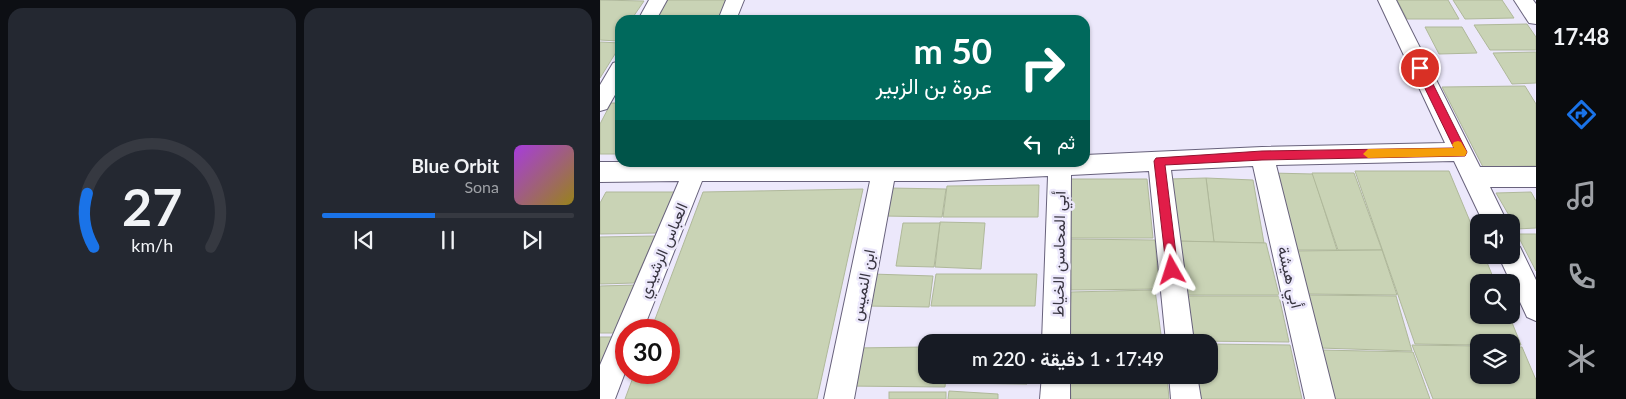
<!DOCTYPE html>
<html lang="ar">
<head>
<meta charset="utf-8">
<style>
	body { margin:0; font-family:Lato,Vazirmatn,sans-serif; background:#242831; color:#f1f3f6; direction:rtl; height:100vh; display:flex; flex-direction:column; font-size:19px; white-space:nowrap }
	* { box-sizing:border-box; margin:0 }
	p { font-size:16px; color:#9ea1a6 }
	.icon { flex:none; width:28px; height:28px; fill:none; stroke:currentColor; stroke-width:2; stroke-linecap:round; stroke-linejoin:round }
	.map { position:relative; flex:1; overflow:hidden; direction:ltr }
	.details { display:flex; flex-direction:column; gap:8px; padding:8px; background:#0d0f14; width:600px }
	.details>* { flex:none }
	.banner { position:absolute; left:15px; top:15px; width:475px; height:152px; border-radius:15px; box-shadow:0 1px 4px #0004; direction:rtl; background:#00695c; color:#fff; overflow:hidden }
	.buttons { position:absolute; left:870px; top:214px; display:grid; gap:10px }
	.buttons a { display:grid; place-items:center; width:50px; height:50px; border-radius:10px; background:#171b24; box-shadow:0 1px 4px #0004; font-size:25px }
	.speed { position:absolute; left:15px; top:319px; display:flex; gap:10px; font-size:25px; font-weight:700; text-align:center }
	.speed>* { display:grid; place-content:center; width:65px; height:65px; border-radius:50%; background:#171b24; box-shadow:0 1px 4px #0004; line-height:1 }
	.speed .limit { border:8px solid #d22; background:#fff; color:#111 }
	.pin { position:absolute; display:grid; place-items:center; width:42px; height:42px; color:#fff; margin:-21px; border:2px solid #fff; border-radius:50%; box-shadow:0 1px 5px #0007 }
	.me { position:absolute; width:55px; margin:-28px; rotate:354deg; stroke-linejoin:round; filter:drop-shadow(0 0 4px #0008) }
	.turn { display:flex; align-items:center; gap:18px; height:105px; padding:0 15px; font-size:22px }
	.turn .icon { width:65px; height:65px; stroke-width:2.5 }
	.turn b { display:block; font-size:35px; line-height:42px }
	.then { display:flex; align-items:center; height:48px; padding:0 15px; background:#0003; gap:10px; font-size:19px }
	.details .widget { flex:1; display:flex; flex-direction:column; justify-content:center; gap:8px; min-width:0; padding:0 18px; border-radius:15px; background:#242831 }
	.details .dial { align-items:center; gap:0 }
	.dial svg { height:130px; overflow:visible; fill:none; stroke:#363941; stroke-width:7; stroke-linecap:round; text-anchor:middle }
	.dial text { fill:#f1f3f6; stroke:none }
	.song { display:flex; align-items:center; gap:15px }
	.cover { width:60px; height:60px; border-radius:8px; background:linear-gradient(135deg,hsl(280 70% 55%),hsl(50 70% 35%)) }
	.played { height:5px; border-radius:2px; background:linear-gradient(90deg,#1a73e8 45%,#363941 45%) }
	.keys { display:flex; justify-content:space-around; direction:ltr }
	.details .tiles { flex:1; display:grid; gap:8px; grid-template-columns:repeat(2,1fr) }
	.trip { position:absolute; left:318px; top:334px; width:300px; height:50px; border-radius:15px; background:#171b24; box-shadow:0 1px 4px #0004; font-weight:600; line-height:50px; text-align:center; direction:rtl }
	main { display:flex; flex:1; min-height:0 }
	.tabs { display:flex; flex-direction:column; width:90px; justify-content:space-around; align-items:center; background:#090b0e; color:#9ea1a6 }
	.tabs .icon { width:35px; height:35px }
	.tabs .selected { color:#1a73e8 }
	.tabs b { font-size:22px; color:#f1f3f6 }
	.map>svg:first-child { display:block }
	.building { fill:#c9d3b5; stroke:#afb89a }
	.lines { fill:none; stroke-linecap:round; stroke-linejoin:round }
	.minor-casing { stroke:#68627c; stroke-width:2 }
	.minor { fill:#fff; fill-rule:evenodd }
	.route { fill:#e11d48; stroke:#92132f }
	.slow { fill:#f59e0b }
	.labels { text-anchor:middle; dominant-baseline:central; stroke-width:5; stroke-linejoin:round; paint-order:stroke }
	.street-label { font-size:16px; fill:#393642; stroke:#ece8fb }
</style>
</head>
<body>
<main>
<nav class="tabs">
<b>17:48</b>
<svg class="icon selected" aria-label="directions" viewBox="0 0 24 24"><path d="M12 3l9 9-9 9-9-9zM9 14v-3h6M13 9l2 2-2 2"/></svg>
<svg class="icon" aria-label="music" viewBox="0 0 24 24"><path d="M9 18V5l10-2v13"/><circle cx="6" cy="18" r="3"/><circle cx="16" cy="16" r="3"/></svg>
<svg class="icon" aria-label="phone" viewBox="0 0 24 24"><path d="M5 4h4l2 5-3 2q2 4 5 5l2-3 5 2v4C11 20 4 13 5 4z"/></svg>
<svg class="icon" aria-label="climate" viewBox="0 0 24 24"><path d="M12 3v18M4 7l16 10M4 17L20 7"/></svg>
</nav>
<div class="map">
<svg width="936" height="399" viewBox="0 0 936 399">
	<rect width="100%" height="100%" fill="#ece8fb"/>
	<g class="building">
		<path d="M0 0 44 1 31 20H20V37L18 41 0 40Z"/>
		<path d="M66 0H128L118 20H55Z"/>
		<path d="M797 0H848L859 19H807Z"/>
		<path d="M853 0H902L914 18 865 19Z"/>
		<path d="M927 24 936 37V50H890L874 25Z"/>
		<path d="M825 27H862L877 53 839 54Z"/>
		<path d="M0 42 20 43V46L0 78Z"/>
		<path d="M936 52V83L912 84 893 53Z"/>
		<path d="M925 86 936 104V166L883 167 842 87Z"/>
		<path d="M11 103H20V154H0V124Z"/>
		<path d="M755 171H849L879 243V255H884L895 282H879V315H909L921 345H911V342H879V345L815 344Z"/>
		<path d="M671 173 713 174 737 250H693Z"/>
		<path d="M712 173H754L782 250H738Z"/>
		<path d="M606 178 653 180 664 243 614 242Z"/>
		<path d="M606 178 614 242 574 241 569 179Z"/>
		<path d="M469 179H547L553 238H470Z"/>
		<path d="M439 185 438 217H343L347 186Z"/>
		<path d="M289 188 346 189 342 217 284 216Z"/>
		<path d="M263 189 217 399H25L35 372H69V330H51L103 192Z"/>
		<path d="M6 192H76L58 233 0 234V203Z"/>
		<path d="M931 192 936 201V228L917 229 896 193Z"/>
		<path d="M340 222 385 223 381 269 335 267Z"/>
		<path d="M303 223H340L334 267 296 266Z"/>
		<path d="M917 234H936V271Z"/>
		<path d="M55 236 34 283 0 284V237Z"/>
		<path d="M469 239 555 240 559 289 471 290Z"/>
		<path d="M575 241 666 243 679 295H582Z"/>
		<path d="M782 250 797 295 707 294 694 251Z"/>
		<path d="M272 274 333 276 329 307 266 306Z"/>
		<path d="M336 274H437L435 306H331Z"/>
		<path d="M36 285 17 333H0V286Z"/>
		<path d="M555 290 562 342H469L471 292Z"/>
		<path d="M707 295 796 296 812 351 720 348Z"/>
		<path d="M585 296H679L689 342 590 341Z"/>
		<path d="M0 337H17L0 376Z"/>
		<path d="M609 344 690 345 702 399H598L595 375H609Z"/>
		<path d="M812 345 879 346V375H911V347H922L936 380V399H833Z"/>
		<path d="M326 347V375H346L345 387 247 386 255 348Z"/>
		<path d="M719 350 813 352 830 399H731Z"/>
		<path d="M350 375H428L427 384 349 383Z"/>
		<path d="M470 375H567L569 399H471Z"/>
		<path d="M349 391 398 394V399H348Z"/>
		<rect x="289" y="392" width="57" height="7"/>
	</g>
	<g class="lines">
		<g class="minor-casing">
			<g id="minor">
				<path d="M49 0H67L56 20H38Z"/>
				<path d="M126 0H144L136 20H118Z"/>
				<path d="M778 0H796L880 167H936V187H890L907 222H883L854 161 676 165 735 399H705L653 166 571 170 594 342H566L549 171 471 175 470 342H442L448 176 346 181H294L254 399H224L270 181H102L43 330H26V370L15 399H0V365L79 181 0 182V162H485V155L662 147 845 143Z"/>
				<path d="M914 0H933L936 4V24L929 23Z"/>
				<path d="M20 61V86L7 109 0 111V85L13 63Z"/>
				<path d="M911 243 920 247 936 280V321L927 317 898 255H911Z"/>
				<path d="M442 375H470V399H440Z"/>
				<path d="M569 375H597L601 399H571Z"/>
			</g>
		</g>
		<use href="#minor" class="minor"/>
	</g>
	<path class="route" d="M820 64 825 68 867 152 865 156 662 160 565 165 578 270 576 274 572 276 567 274 554 161 556 158 662 151 854 148 815 68Z"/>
	<path class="slow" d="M858 141 861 142 867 152 865 156 768 158 763 154 768 149 854 148 852 145 854 142Z"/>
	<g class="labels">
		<g class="street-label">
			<text transform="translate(62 250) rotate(-67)">العباس الرشيدي</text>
			<text transform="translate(458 254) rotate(-89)">أبي المحاسن الخياط</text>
			<text transform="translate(691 277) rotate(77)">أبي هيشة</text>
			<text transform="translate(262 285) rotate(-79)">ابن النميس</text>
		</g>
	</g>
</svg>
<div class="buttons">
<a><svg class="icon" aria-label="sound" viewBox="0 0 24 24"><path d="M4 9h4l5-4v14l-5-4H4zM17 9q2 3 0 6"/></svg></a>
<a><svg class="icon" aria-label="search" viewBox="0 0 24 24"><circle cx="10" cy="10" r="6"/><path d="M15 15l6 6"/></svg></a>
<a><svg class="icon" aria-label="layers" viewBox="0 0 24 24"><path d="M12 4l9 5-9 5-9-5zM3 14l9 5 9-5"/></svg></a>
</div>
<div class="speed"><div class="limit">30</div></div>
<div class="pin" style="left:820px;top:68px;background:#d93025"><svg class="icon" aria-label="arrive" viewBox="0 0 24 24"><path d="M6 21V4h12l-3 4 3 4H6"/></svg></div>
<svg class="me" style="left:572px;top:270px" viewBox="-20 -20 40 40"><path d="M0-17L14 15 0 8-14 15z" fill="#e11d48" stroke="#fff" stroke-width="4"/></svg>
<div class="trip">17:49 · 1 دقيقة · 220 m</div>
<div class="banner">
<div class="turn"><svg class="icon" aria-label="right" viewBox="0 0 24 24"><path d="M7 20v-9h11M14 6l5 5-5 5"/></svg><div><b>50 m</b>عروة بن الزبير</div></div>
<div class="then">ثم<svg class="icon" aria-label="left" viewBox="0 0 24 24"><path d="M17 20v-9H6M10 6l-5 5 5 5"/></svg></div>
</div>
</div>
<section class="details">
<div class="tiles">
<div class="widget">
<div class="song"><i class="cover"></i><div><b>Blue Orbit</b><p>Sona</p></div></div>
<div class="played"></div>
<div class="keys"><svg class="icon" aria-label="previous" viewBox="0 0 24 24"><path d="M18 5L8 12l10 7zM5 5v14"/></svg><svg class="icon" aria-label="pause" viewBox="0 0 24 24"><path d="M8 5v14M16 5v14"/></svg><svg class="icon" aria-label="next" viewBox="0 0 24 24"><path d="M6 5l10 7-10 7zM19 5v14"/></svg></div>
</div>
<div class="widget dial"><svg viewBox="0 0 100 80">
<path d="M14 69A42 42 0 1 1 86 69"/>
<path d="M14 69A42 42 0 0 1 10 36" stroke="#1a73e8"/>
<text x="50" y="56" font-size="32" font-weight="700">27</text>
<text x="50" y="72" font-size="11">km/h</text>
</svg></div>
</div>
</section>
</main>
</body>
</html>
